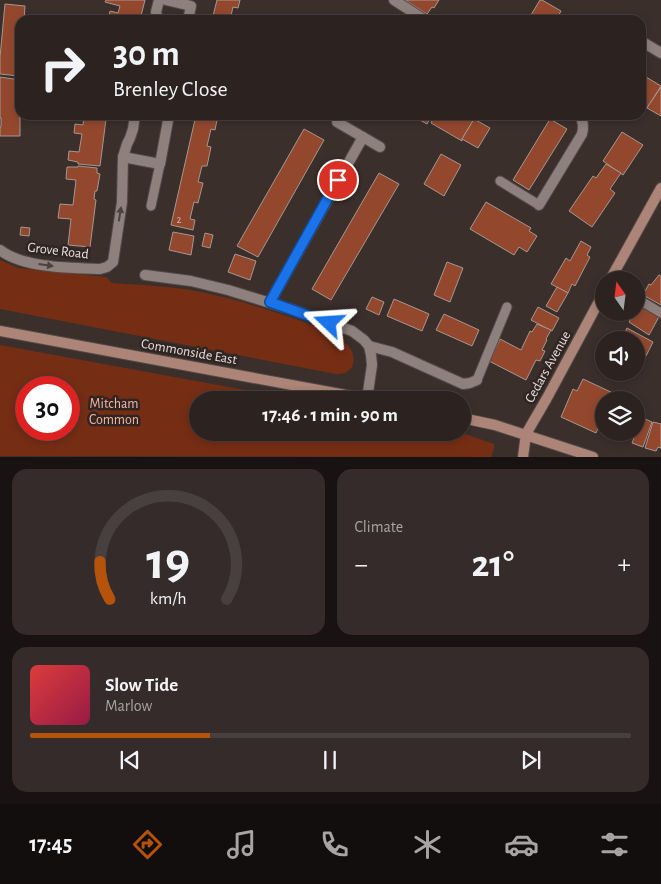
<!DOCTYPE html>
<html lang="en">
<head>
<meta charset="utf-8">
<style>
	body { margin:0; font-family:"Alegreya Sans",sans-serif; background:#342b2a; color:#f1f3f6; height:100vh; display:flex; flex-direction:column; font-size:19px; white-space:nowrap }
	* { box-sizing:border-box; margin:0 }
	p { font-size:16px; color:#a6a4a5 }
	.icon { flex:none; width:28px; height:28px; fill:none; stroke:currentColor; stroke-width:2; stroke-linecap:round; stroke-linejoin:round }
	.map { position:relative; height:457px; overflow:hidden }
	.side { display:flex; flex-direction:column; gap:12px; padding:12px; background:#181312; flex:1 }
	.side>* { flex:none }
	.top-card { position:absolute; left:15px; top:15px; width:631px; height:105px; border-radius:15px; box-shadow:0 2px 8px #0003,0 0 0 1px #48403f; background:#2c2321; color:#f1f3f6; overflow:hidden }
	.needle { width:32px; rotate:346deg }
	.tools { position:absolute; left:595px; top:271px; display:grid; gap:10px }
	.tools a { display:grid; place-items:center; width:50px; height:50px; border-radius:50%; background:#2c2321; box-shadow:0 2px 8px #0003,0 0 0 1px #48403f; font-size:25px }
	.speed { position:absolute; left:15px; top:376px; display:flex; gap:10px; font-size:25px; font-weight:700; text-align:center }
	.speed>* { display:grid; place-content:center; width:65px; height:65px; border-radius:50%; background:#2c2321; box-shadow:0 2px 8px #0003,0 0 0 1px #48403f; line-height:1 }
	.speed .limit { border:8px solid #d22; background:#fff; color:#111 }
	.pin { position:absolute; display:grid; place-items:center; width:42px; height:42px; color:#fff; margin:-21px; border:2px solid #fff; border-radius:50%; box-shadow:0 1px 5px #0007 }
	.me { position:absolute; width:55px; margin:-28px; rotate:290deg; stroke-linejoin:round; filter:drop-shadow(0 0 4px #0008) }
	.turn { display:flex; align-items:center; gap:18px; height:105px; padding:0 15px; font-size:22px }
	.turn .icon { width:65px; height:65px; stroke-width:2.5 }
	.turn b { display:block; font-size:35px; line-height:42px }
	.big { font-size:38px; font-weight:700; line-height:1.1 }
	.side .tile { flex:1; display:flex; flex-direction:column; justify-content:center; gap:8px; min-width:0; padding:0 18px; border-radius:15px; background:#342b2a }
	.side .dial { align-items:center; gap:0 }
	.dial svg { height:130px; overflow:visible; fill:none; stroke:#48403f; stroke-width:7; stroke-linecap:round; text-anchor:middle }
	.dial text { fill:#f1f3f6; stroke:none }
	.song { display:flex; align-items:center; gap:15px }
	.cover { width:60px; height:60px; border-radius:8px; background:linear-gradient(135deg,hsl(0 70% 55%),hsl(340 70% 35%)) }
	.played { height:5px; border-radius:2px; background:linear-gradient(90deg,#b45309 30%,#48403f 30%) }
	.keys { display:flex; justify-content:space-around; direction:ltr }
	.heat { display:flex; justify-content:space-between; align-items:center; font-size:28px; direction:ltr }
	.side .tiles { flex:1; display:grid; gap:12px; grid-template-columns:1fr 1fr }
	.tile:last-child { grid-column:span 2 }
	.trip { position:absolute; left:189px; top:391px; width:282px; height:50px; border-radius:25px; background:#2c2321; box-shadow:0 2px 8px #0003,0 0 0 1px #48403f; font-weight:700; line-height:50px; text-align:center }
	.tabs { display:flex; height:80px; justify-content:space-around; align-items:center; background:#120e0d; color:#a6a4a5 }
	.tabs .icon { width:35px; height:35px }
	.tabs .active { color:#b45309 }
	.tabs b { font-size:22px; color:#f1f3f6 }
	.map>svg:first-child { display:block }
	.green { fill:#752e14; fill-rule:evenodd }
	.building { fill:#93482e; stroke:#a59792 }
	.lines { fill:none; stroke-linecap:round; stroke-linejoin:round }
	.lane-casing { stroke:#544b48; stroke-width:11 }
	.street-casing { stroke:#544b48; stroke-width:12 }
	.secondary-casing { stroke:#544b48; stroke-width:12 }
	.lane { stroke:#8e817d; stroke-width:9 }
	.street { stroke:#8e817d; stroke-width:10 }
	.secondary { stroke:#ad8578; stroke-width:10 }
	.oneway { fill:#4c413d }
	.route-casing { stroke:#114b97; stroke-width:12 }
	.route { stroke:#1a73e8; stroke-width:9 }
	.labels { text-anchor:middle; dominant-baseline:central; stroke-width:5; stroke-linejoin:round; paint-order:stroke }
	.number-label { font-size:11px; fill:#d1b8b0 }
	.street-label { font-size:14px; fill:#e6dedc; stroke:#302522 }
	.park-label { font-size:14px; fill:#f8b6a0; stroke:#302522 }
</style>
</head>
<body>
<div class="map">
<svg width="661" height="457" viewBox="0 0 661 457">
	<rect width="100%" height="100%" fill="#3b2f2c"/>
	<g class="green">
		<path d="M0 260 18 268 106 277 112 283C140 285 169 286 196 291 247 301 296 319 344 336L345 343C353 348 358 364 348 371 344 374 340 374 336 374L0 309Z"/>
		<path d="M0 345 299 400H198V432L462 433 494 444V449L491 457 0 456ZM26 388H69V430H26Z"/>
	</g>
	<g class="building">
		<path d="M106 0H145L140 20H108L110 11 118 13 120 6 105 2Z"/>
		<path d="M217 0H240L238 8 233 7 230 20H212Z"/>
		<path d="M405 0H439L434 8 432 7 427 14Z"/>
		<path d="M540 0H542L561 11 556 20H528Z"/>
		<path d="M5 4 25 6 24 20H26H20V60L18 76 0 74V57Z"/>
		<path d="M641 74 661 86 647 108 641 104Z"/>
		<path d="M0 77 20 80V136H0V127H1V118H0Z"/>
		<path d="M661 87V116L647 108Z"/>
		<path d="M84 115H104V119H106L100 166 78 164V162L68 160 69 151 79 152 82 134 74 133 75 124 83 125Z"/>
		<path d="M196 115 217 120 215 130 211 129 207 146 211 147 207 166H202L198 182 203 183 198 203 194 202 190 219 195 220 193 230 171 225Z"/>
		<path d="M411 115H432L427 124Z"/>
		<path d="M435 115H466L474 119 462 139V141L431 123Z"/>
		<path d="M474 119 490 128 478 148 462 139Z"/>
		<path d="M550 119 567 129 529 190 513 180Z"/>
		<path d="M304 129 324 140 258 257 237 246Z"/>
		<path d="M622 132 643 145 623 175 603 161Z"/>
		<path d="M441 154 461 165 444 196 424 184Z"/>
		<path d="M606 164 621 173 610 189 615 193 592 227 569 211 593 176 596 178Z"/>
		<path d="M78 166 97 168V173L100 174 97 191H95L94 199 96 200 90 247 68 245 71 219 58 218 60 204 73 205 76 180 66 179 67 167H78Z"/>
		<path d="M379 173 399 184 331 300 312 289Z"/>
		<path d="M486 202 531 228 529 231 537 236 527 252 519 247 514 255 470 229Z"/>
		<path d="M21 227 30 228 29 236 20 235Z"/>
		<path d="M173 232 194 236 191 255 169 250Z"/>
		<path d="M205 233 213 235 210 248 202 246Z"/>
		<path d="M581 241 591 247 587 255 590 257 575 286 572 284 568 293 551 284 566 258 570 261Z"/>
		<path d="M235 254 256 261 250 280 228 272Z"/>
		<path d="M447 262 463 268 450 302 434 295Z"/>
		<path d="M659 275 661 276V305L645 296 646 294 644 293 649 284 651 285Z"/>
		<path d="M557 287 568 293 557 312 546 306Z"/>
		<path d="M372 297 384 302 379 315 366 309Z"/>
		<path d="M394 299 429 314 422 331 387 316Z"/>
		<path d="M639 304 660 315 649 335 629 322 635 312H636V310Z"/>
		<path d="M538 307 559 318 552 331 531 320Z"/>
		<path d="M444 314 479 330 472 346 436 330Z"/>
		<path d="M537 324 551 330 546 339 547 340 542 350 545 351 540 361 536 360 526 380 489 361 500 339 521 350 530 331 532 332Z"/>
		<path d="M627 328 653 342 646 356H644L640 365 636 367V340H621Z"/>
		<path d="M583 379 613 393 610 400H604V422L601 421 596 433 561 417 573 389 577 391Z"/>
		<path d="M636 415 652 422 643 447 632 443 634 438 622 434 620 438 609 434 610 432H636Z"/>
		<path d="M653 422 661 424V448L658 447 656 451 645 448Z"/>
	</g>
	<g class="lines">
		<g class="lane-casing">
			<g id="lane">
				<path d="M500 181 539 205"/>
				<path d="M151 206 160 164"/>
				<path d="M636 298 661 313"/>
				<path d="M477 380 507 307"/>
			</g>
		</g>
		<g class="street-casing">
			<g id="street">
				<path d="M166 0 191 6 188 20"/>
				<path d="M394 0 425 20"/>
				<path d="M158 20 156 12 159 0"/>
				<path d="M641 41 661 53"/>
				<path d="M337 122 380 147"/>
				<path d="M123 157 160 164 169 115"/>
				<path d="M539 205 582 134C584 127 583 121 580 115"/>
				<path d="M0 250C23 268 71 268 100 269L107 267 113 262 122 202 123 157 127 144 130 138 133 129 135 115"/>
				<path d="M145 275 191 281 228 290 293 310 352 331 364 340 369 346 371 355 372 365 367 399"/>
				<path d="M270 302 363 137"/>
				<path d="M369 346 392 352 463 384 470 383 477 380"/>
			</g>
		</g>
		<g class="secondary-casing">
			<g id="secondary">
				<path d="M610 280 661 188"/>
				<path d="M0 331 373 400"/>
				<path d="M462 418 495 425 593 457"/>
				<path d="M523 457 526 434 547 398 604 292"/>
			</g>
		</g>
		<use href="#lane" class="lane"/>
		<use href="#street" class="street"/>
		<use href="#secondary" class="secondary"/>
	</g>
	<defs><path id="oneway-solid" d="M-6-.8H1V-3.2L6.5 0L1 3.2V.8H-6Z" transform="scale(1.25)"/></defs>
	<g class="oneway">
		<use href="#oneway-solid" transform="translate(120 214) rotate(-81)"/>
		<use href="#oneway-solid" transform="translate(46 265) rotate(8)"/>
	</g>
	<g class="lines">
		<g class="route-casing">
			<path id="route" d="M329 323 270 302 338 180"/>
		</g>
		<use href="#route" class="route"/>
	</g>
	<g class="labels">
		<g class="number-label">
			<text x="179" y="219">2</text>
		</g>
		<g class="street-label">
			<text transform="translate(58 251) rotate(7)">Grove Road</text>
			<text transform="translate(189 352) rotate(10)">Commonside East</text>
			<text transform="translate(548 367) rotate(-61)">Cedars Avenue</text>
		</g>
		<g class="park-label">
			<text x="114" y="404">Mitcham<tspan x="114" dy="16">Common</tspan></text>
		</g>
	</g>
</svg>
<div class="tools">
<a><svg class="needle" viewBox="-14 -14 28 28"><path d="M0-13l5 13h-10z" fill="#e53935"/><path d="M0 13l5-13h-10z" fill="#a6a4a5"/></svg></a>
<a><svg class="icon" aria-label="sound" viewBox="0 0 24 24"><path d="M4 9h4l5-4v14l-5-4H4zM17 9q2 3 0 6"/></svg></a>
<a><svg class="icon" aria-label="layers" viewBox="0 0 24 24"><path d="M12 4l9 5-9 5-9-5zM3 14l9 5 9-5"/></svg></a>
</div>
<div class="speed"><div class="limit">30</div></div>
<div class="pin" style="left:338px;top:180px;background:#d93025"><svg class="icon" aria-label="arrive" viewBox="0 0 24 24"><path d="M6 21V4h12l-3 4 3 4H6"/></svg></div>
<svg class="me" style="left:329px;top:323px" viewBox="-20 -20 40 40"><path d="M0-17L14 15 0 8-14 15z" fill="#1a73e8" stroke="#fff" stroke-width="4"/></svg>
<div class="trip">17:46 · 1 min · 90 m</div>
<div class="top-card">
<div class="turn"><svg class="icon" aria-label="right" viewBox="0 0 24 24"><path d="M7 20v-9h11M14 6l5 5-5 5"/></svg><div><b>30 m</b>Brenley Close</div></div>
</div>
</div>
<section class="side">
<div class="tiles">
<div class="tile dial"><svg viewBox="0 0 100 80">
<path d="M14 69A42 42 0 1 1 86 69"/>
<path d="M14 69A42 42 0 0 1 8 46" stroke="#b45309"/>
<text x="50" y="56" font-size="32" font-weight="700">19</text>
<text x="50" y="72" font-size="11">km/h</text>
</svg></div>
<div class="tile"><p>Climate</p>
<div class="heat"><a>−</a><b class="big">21°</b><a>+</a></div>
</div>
<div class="tile">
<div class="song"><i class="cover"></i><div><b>Slow Tide</b><p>Marlow</p></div></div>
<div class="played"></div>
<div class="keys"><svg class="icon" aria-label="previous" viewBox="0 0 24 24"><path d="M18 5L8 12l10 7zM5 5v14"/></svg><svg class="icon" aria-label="pause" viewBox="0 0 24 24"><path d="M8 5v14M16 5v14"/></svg><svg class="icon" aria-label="next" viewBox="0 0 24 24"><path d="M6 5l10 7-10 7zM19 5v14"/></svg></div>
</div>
</div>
</section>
<nav class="tabs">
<b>17:45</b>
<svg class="icon active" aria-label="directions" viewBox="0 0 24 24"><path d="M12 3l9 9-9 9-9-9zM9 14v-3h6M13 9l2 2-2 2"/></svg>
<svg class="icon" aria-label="music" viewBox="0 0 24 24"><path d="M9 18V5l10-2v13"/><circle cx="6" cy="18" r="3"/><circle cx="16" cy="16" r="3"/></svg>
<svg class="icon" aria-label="phone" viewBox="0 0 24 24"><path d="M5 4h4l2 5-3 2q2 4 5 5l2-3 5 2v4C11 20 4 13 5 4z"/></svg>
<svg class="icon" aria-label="climate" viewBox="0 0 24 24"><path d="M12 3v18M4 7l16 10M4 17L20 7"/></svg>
<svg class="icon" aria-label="car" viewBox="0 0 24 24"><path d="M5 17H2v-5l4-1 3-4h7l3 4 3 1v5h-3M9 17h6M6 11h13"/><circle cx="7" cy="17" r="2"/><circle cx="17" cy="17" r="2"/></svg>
<svg class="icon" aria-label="filters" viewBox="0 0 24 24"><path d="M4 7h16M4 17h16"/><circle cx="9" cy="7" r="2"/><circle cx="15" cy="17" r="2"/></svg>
</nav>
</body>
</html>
